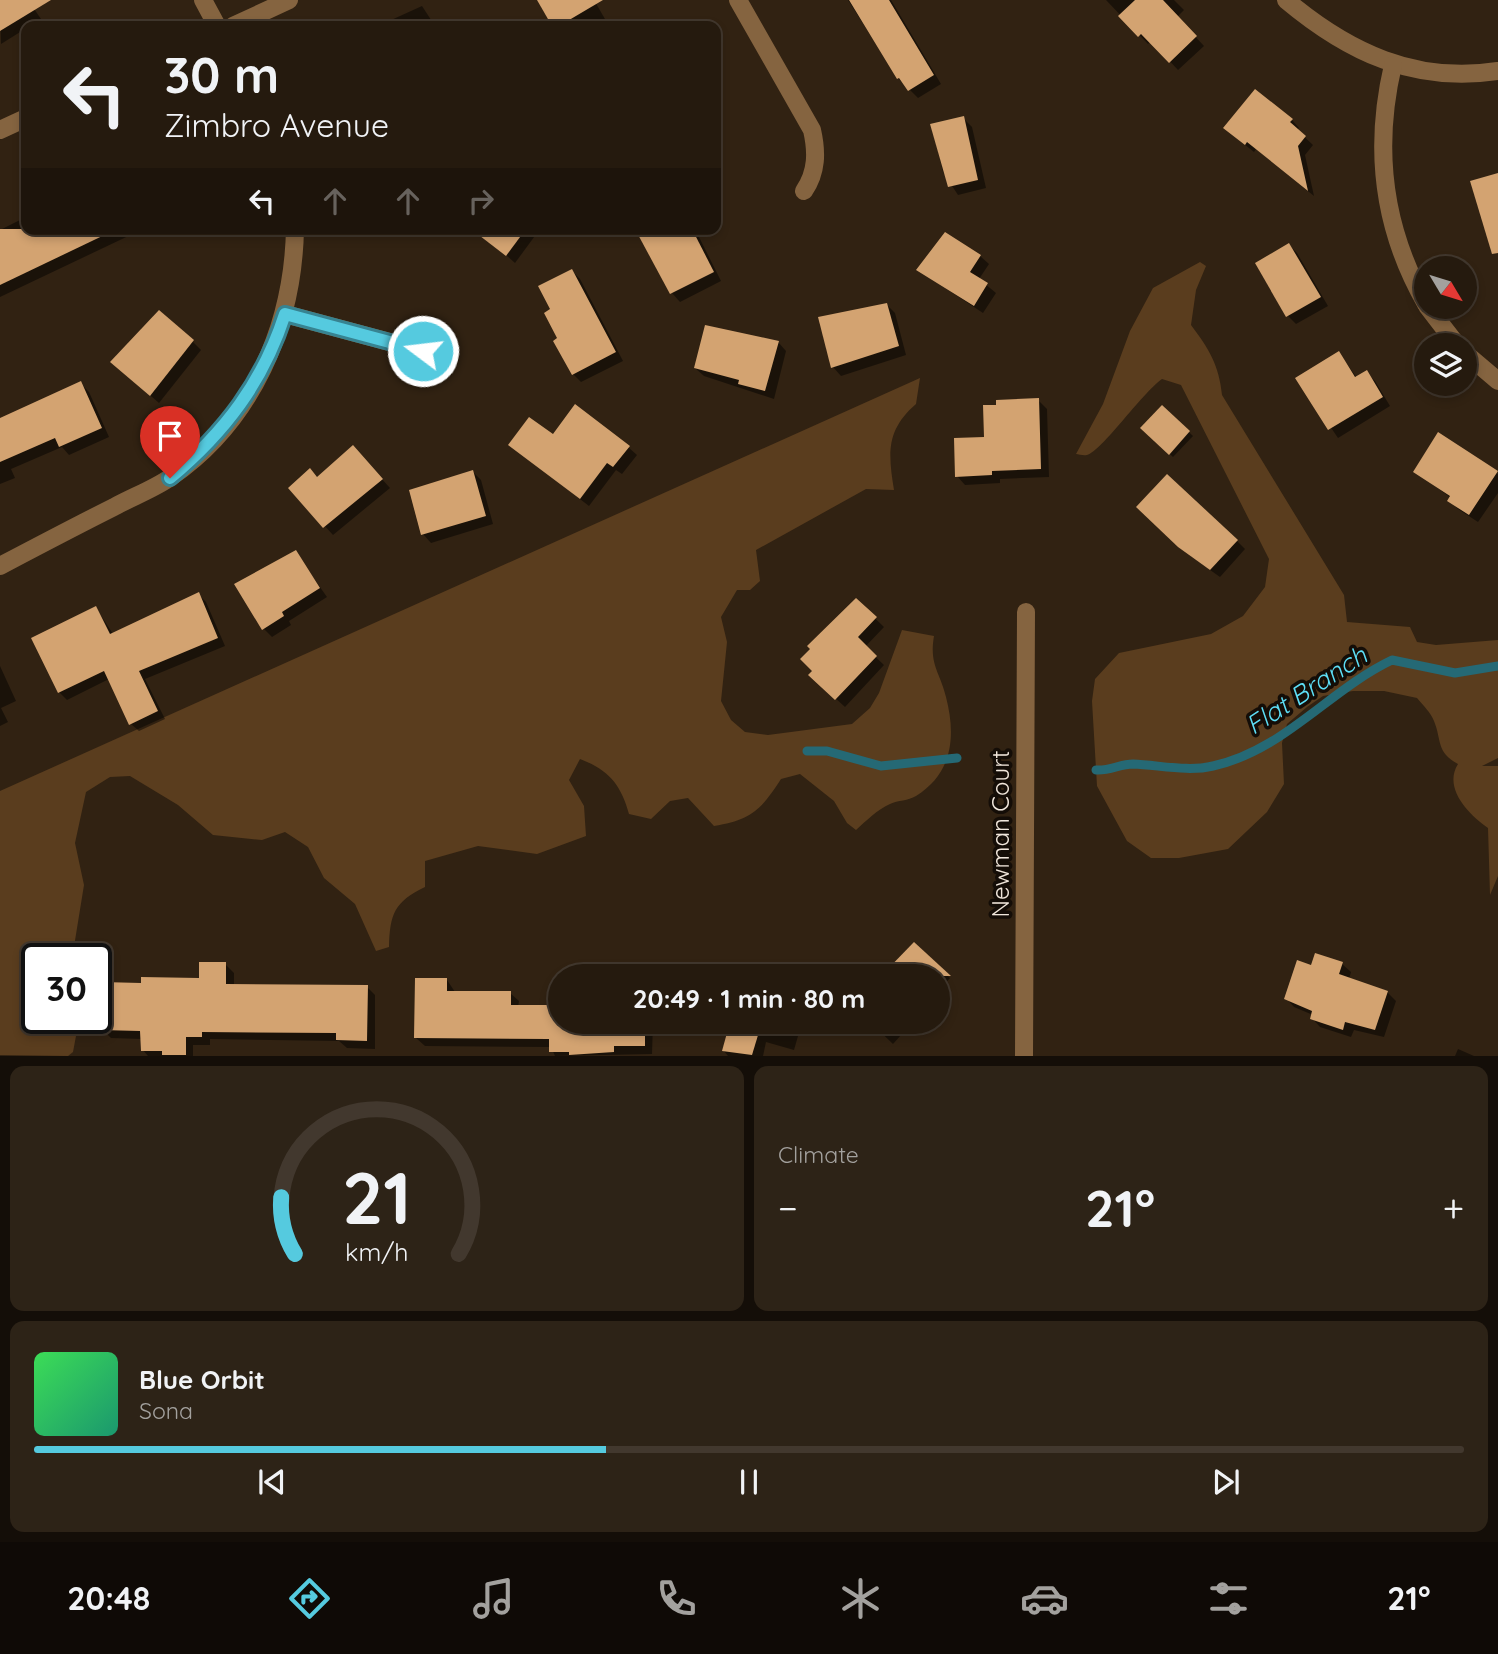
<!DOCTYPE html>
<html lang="en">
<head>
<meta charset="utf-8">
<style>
	body { margin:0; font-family:Quicksand,sans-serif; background:#2d2317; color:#f1f3f6; height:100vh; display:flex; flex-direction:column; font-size:26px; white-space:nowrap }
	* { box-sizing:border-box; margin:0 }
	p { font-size:23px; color:#a3a19e }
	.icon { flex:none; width:38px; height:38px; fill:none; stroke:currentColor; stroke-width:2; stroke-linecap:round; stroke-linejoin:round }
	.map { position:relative; height:1056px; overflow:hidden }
	.side { display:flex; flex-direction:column; gap:10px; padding:10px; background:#140e08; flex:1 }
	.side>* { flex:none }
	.hud { position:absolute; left:21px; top:21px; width:700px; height:214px; border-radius:14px; box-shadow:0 4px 10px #0003,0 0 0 2px #42382e; background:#251a0e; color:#f1f3f6; overflow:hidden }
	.needle { width:46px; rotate:128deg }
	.buttons { position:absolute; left:1414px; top:256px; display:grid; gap:14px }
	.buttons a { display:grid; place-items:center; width:63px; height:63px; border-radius:50%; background:#251a0e; box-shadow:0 4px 10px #0003,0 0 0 2px #42382e; font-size:35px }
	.speed { position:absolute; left:21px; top:943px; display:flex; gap:14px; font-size:35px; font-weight:700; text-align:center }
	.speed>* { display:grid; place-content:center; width:91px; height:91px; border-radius:50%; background:#251a0e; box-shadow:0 4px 10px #0003,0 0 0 2px #42382e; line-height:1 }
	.speed .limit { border:4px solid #111; border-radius:10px; background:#fff; color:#111 }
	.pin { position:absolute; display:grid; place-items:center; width:60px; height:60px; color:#fff; margin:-72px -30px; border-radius:50% 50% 50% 0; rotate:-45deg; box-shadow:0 0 7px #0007 }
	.pin .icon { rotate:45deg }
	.me { position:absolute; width:77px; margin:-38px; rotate:285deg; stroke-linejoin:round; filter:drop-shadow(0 0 5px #0008) }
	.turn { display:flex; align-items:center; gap:24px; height:147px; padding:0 28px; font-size:32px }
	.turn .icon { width:91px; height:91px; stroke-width:2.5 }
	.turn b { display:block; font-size:49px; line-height:60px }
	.lanes { display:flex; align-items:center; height:66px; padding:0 28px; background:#0003; justify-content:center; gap:35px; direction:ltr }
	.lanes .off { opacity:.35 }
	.big { font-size:52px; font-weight:800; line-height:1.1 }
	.side .card { flex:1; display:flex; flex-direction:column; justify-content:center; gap:10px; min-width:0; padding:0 24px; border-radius:14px; background:#2d2317 }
	.side .dial { align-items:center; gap:0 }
	.dial svg { height:182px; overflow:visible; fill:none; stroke:#42382e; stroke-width:7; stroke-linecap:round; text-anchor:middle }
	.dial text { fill:#f1f3f6; stroke:none }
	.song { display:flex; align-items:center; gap:21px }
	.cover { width:84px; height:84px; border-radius:10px; background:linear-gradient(135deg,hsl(130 70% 55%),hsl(160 70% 35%)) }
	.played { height:7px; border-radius:4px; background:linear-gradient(90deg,#55cadf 40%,#42382e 40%) }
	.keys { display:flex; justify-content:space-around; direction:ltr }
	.heat { display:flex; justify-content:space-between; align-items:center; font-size:38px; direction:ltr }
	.side .tiles { flex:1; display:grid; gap:10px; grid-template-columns:1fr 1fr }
	.card:last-child { grid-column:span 2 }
	.trip { position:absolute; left:548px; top:964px; width:402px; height:70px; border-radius:35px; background:#251a0e; box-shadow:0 4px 10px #0003,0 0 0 2px #42382e; font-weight:800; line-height:70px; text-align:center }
	.tab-bar { display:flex; height:112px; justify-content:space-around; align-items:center; background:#0f0a06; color:#a3a19e }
	.tab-bar .icon { width:49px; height:49px }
	.tab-bar .selected { color:#55cadf }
	.tab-bar b { font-size:32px; color:#f1f3f6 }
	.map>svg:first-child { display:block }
	.green { fill:#5a3d1e }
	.shadow { fill:#0007 }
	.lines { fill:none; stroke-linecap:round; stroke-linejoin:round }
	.stream { stroke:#256975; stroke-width:9 }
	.building { fill:#d3a371 }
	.minor { stroke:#856440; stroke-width:18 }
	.route-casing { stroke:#378391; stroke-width:18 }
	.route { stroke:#55cadf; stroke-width:12 }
	.labels { text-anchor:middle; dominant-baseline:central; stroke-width:7; stroke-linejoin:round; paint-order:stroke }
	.street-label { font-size:24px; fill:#f0e6db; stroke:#140d07 }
	.water-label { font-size:26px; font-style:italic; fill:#5ddef6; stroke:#140d07 }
</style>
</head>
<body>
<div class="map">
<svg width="1498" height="1056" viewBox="0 0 1498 1056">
	<rect width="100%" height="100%" fill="#312212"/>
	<g class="green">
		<path d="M1200 262 1206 266 1196 290 1191 325C1209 349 1219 365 1222 395L1344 595 1347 622 1410 627 1417 642 1436 645 1498 640V758L1482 766H1498V876L1490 895 1488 828C1468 814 1443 788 1458 764 1436 752 1442 741 1434 721 1431 713 1423 705 1417 698L1384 691H1353L1323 696 1307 707 1287 724 1282 743 1284 784 1267 812 1228 849 1179 858H1151L1127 841 1097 786 1092 701 1095 679 1119 653 1211 634 1243 616 1265 587 1269 559 1181 385 1162 379C1141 394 1102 451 1087 455 1083 456 1079 454 1076 454L1103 404 1130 331 1153 288Z"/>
		<path d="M920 378 916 404C886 430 888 453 894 490L866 489 756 550 760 581 750 590H737L721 617 727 642 721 701 731 720 745 732 768 735 852 724 870 708 879 693 902 630 934 636C929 665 940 672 946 697 956 736 953 773 916 796 908 801 898 800 890 804 878 809 866 821 856 830L847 823 834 801 800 774 781 779C761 810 751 820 714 826L688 798 670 801 651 819 629 814C621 785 609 770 580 759L569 780 584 806 586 836 537 854 478 846 425 861V887C394 902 390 914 389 947L376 951 355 904 324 878 308 847 285 832 262 840 213 835 178 805 130 776 110 777 86 792 75 843 84 885 72 959H37V1018L72 1019 76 1036 73 1052 68 1056 0 1055V791Z"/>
	</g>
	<g class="shadow">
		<path d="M0 0H28L41 19 1 44Z"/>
		<path d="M539 0H594L609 26H554Z"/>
		<path d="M848 0H891L941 84 918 98 898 78Z"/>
		<path d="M1106 0H1174L1184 10 1177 17 1204 46 1178 70 1151 41 1148 44Z"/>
		<path d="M422 6 435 26H391L389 21Z"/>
		<path d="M963 118 972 127 986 188 958 195 943 172 932 126Z"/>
		<path d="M1292 120 1299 128 1297 130 1313 145 1305 155 1314 196 1256 149 1254 152 1234 136Z"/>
		<path d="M26 217V229L141 230 0 297V230Z"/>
		<path d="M363 229H407V231L368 234Z"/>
		<path d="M477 229H540L515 263Z"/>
		<path d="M645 229H695L721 281 680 302 672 293 638 233Z"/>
		<path d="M1289 245 1297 253 1328 306 1296 324 1288 316Z"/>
		<path d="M931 250 980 256 989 264 979 279 996 293 983 313 918 270Z"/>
		<path d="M572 271 580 279 623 361 581 382 573 374 552 310Z"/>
		<path d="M887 305 895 313 906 355 841 376 833 367Z"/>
		<path d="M192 341 201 350 159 403 121 370Z"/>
		<path d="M778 342 786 351 774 399 704 376 695 368Z"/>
		<path d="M1339 353 1357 378 1366 372 1375 381 1390 406 1338 438 1298 379Z"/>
		<path d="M80 383 89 392 109 437 69 455 62 447 11 469 15 478 0 484V419Z"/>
		<path d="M1038 400 1047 409 1049 477 1000 479V483L965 485 957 476Z"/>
		<path d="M1162 407 1193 436 1173 457 1142 428Z"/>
		<path d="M1439 435 1498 474V493L1478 522 1458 509 1449 500 1451 498 1415 471Z"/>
		<path d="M553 437 628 447 637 455 622 474 616 470 589 506 510 445Z"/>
		<path d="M361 456 390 488 333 535 290 488 318 479Z"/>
		<path d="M473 472 481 480 493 524 431 543 423 534Z"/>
		<path d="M1237 541 1245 549 1220 577 1189 555Z"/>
		<path d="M295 552 327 597 289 621 291 625 272 637 264 629Z"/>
		<path d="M198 594 206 602 225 646 145 679 165 719 139 731 131 724 109 679 67 700 59 692 96 608 113 634Z"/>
		<path d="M856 600 884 627 865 647 884 665 845 707 810 675Z"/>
		<path d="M0 666 16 701 1 708 8 722 0 726Z"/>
		<path d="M914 944 950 978 938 991V976H883Z"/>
		<path d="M225 964 234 973V986L367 987 375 995V1049L347 1048 339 1041 210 1039V1045H193V1056H148L143 1050 142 1039 111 1038 103 1030 142 985 201 980Z"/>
		<path d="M1342 964 1351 972 1349 979 1387 992 1396 1001 1384 1037 1354 1030 1351 1037 1320 1027 1312 1018 1313 1015 1294 1007 1286 998 1312 967Z"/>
		<path d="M447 980 455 992 510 993 519 1001 518 1007H560V1022H653L652 1054 555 1056 551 1047 425 1046 416 1038Z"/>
		<path d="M732 1022H802L794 1050 766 1042 763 1056H728L724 1051Z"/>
		<path d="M870 1022H908L910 1025 893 1044Z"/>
		<path d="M1458 1049 1474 1056H1455Z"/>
	</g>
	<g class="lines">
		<g class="stream">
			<path d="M807 751H827L881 766 957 758"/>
			<path d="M1096 770C1110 771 1120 764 1133 764 1159 765 1188 772 1213 766 1283 751 1329 690 1392 660L1455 673 1498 666"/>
		</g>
	</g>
	<g class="building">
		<path d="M0 0H51L0 31Z"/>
		<path d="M537 0H603L559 26H552Z"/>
		<path d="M849 0H889L934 75 908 91 899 78 897 79Z"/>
		<path d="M1135 0H1163L1197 36 1169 63 1141 34 1138 37 1118 16Z"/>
		<path d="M1255 89 1293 119 1290 122 1306 136 1298 146 1308 191 1247 142 1245 145 1223 128Z"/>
		<path d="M964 116 978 180 948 187 930 124Z"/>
		<path d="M1498 173V253L1492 254 1470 181Z"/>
		<path d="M0 229H117L0 285Z"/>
		<path d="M471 229H526L506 256Z"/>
		<path d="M635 229H692L714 272 670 294Z"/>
		<path d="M945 232 981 255 970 272 988 283 974 306 916 270Z"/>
		<path d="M1289 243 1321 297 1286 317 1255 263Z"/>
		<path d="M572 269 616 352 572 375 553 341 557 338 544 313 550 309 538 286Z"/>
		<path d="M887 303 899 346 831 368 818 317Z"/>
		<path d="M159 310 194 340 150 396 110 362Z"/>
		<path d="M705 325 779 341 765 391 738 384 739 380 694 368Z"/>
		<path d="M1339 351 1355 377 1367 370 1383 397 1328 430 1295 378Z"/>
		<path d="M81 381 102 428 59 447 55 438 0 462V418Z"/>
		<path d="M1039 398 1041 469 992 471V475L955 477 954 438 984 437 983 405H996V400Z"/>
		<path d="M575 404 630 446 613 467 607 463 580 499 508 445 529 417 553 434Z"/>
		<path d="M1162 405 1190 431 1169 455 1140 428Z"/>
		<path d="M1438 432 1498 471 1469 515 1447 501 1450 496 1413 472Z"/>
		<path d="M353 445 383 479 323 528 288 488 310 468 317 477Z"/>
		<path d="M473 470 486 516 421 535 409 490Z"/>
		<path d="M1167 474 1238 540 1210 570 1178 547 1136 507Z"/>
		<path d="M296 550 320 588 282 612 284 616 262 630 234 584Z"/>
		<path d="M199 592 218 638 139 671 158 711 129 725 104 671 58 693 31 638 96 606 110 634Z"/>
		<path d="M856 598 877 617 858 637 877 656 835 700 808 675 812 671 800 659 810 649 807 646Z"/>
		<path d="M914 942 951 976H881Z"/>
		<path d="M1315 953 1343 962 1339 974 1388 991 1375 1030 1345 1022 1343 1030 1310 1019 1312 1011 1284 999 1297 960 1311 965Z"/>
		<path d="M199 962H226V984L368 985 367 1041 336 1040V1033L202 1032V1037H186V1055H162V1051H141L140 1031 101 1030 102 982 141 983V977L199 978Z"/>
		<path d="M415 978H447V991H511V1005H560V1022H645V1046H614V1052L569 1055V1052H549V1039L414 1038Z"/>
		<path d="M730 1022H762L752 1055 722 1051Z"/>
	</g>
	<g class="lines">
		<g class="minor">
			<path d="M203 0 217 26"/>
			<path d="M738 0 812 130C817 152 817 172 804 191"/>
			<path d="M1286 0C1348 52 1415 84 1498 71"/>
			<path d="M233 26 289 0"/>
			<path d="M1393 65C1373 150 1383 229 1426 304"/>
			<path d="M0 130 26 118"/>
			<path d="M1427 306 1457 345"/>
			<path d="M285 314 423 351"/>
			<path d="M1465 353 1498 381"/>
			<path d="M0 566C38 546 76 526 114 507 132 497 154 489 171 477 253 420 293 326 295 229"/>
			<path d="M1024 1056 1026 612"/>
		</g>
	</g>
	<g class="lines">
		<g class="route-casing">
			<path id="route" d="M170 478C225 432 263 382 285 314L423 351"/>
		</g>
		<use href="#route" class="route"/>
	</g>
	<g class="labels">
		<g class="street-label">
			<text transform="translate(1000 834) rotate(-90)">Newman Court</text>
		</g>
		<g class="water-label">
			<text transform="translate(1306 690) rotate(-33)">Flat Branch</text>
		</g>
	</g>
</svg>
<div class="buttons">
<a><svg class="needle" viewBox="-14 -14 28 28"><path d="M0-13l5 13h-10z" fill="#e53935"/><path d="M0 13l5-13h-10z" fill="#a3a19e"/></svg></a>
<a><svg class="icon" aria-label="layers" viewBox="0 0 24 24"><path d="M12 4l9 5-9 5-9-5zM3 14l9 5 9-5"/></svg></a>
</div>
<div class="speed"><div class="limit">30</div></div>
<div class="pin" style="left:170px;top:478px;background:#d93025"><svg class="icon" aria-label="arrive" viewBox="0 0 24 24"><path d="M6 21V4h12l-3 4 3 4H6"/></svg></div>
<svg class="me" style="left:423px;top:351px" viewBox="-20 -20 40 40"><circle r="17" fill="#55cadf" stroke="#fff" stroke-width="3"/><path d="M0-11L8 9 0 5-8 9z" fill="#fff"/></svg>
<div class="trip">20:49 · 1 min · 80 m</div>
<div class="hud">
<div class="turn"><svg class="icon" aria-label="left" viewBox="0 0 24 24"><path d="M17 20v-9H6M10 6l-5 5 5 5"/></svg><div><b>30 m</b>Zimbro Avenue</div></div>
<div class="lanes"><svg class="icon" aria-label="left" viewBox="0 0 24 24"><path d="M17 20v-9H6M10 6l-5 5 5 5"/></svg><svg class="icon off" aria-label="ahead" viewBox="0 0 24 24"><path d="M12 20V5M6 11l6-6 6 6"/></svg><svg class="icon off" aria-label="ahead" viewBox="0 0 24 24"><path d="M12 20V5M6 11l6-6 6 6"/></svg><svg class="icon off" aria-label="right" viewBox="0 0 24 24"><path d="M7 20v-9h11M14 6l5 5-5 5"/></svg></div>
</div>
</div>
<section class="side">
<div class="tiles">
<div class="card dial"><svg viewBox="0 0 100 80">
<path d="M14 69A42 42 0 1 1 86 69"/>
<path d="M14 69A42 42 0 0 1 8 44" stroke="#55cadf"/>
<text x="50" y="56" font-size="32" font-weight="700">21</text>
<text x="50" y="72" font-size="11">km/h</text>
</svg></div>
<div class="card"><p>Climate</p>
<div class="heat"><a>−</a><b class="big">21°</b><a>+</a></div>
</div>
<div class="card">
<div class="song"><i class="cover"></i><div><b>Blue Orbit</b><p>Sona</p></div></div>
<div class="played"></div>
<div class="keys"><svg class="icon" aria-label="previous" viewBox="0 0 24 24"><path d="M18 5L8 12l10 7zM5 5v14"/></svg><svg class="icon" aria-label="pause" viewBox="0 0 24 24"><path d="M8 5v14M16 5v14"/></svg><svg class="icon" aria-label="next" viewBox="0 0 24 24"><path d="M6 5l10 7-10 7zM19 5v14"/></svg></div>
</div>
</div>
</section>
<nav class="tab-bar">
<b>20:48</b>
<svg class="icon selected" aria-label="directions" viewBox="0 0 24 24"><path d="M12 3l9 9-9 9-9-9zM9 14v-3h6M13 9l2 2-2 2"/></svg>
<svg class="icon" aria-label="music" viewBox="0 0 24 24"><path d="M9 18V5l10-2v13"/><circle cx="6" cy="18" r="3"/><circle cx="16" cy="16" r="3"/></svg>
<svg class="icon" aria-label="phone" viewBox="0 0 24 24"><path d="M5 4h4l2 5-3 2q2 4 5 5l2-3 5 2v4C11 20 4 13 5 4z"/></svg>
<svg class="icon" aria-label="climate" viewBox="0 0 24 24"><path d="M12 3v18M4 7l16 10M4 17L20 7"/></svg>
<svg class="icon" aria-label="car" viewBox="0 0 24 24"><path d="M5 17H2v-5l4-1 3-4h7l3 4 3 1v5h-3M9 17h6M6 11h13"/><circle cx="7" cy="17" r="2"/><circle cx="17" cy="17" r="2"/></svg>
<svg class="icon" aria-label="filters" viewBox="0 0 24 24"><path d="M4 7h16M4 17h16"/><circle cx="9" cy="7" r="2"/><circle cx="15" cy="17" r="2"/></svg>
<b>21°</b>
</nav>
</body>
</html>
